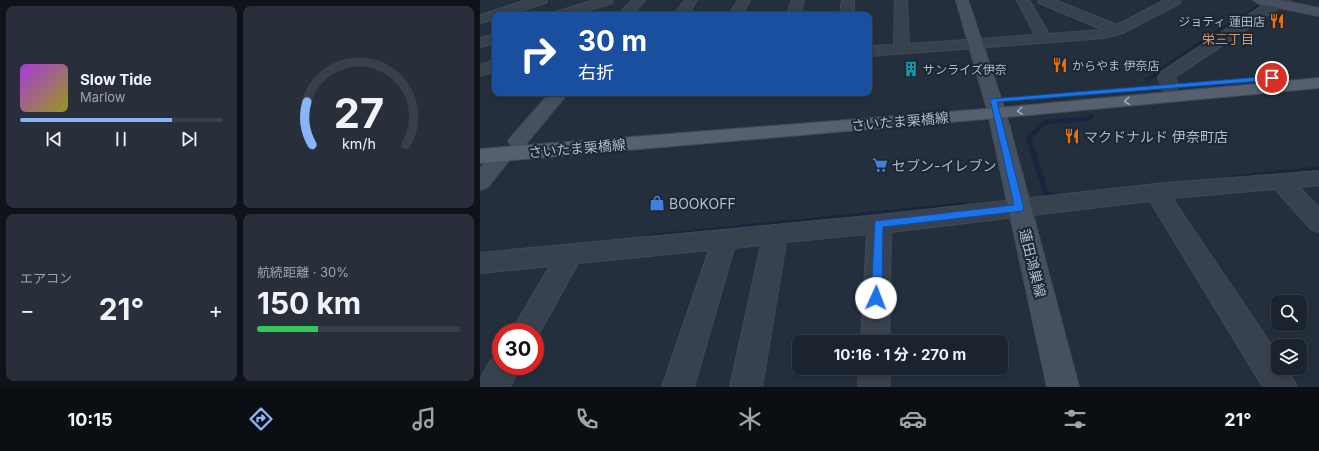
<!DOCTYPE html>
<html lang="ja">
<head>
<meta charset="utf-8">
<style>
	body { margin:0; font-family:Inter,"Noto Sans JP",sans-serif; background:#282f3a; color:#f1f3f6; height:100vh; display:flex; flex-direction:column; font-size:15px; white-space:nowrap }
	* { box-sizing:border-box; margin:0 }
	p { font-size:13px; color:#a0a4aa }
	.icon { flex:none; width:22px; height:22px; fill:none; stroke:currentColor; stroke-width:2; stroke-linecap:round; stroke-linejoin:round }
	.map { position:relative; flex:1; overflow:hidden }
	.details { display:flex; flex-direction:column; gap:6px; padding:6px; background:#0f1319; width:480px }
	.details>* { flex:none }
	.banner { position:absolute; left:12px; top:12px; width:380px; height:84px; border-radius:8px; box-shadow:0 2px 6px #0003,0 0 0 1px #39404a; background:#1a4fa0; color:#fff; overflow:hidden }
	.buttons { position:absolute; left:791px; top:295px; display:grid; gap:8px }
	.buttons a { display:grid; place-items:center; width:36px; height:36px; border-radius:8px; background:#1b232e; box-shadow:0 2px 6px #0003,0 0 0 1px #39404a; font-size:20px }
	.speed { position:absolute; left:12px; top:323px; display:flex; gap:8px; font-size:20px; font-weight:700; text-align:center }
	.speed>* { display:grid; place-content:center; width:52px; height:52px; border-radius:50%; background:#1b232e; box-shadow:0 2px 6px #0003,0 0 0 1px #39404a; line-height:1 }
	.speed .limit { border:6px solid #d22; background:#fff; color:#111 }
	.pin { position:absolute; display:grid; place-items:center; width:34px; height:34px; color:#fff; margin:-17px; border:2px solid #fff; border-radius:50%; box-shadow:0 1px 4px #0007 }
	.me { position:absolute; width:44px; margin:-22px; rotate:2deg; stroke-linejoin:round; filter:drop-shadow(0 0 3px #0008) }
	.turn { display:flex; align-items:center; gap:14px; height:84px; padding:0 20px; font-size:18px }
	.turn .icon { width:52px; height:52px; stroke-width:2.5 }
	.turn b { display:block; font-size:28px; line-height:34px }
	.big { font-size:30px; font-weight:700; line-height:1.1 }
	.details .card { flex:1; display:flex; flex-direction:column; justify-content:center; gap:6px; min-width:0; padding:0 14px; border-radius:8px; background:#282f3a }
	.details .dial { align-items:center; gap:0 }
	.dial svg { height:104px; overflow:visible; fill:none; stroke:#39404a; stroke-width:7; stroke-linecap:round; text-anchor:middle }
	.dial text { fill:#f1f3f6; stroke:none }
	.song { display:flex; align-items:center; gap:12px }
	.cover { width:48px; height:48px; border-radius:6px; background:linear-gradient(135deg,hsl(280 70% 55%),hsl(60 70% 35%)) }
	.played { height:4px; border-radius:2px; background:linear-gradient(90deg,#8ab4f8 75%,#39404a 75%) }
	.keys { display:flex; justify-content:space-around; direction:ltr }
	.heat { display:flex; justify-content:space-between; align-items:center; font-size:22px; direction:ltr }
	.charge { height:6px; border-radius:3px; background:linear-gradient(90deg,#34c759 30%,#39404a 0) }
	.details .tiles { flex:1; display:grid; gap:6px; grid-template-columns:repeat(2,1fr) }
	.trip { position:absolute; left:312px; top:335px; width:216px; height:40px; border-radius:8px; background:#1b232e; box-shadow:0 2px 6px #0003,0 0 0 1px #39404a; font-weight:700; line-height:40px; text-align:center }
	.menu { display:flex; height:64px; justify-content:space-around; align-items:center; background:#0b0e12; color:#a0a4aa }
	.menu .icon { width:28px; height:28px }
	.menu .current { color:#8ab4f8 }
	.menu b { font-size:18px; color:#f1f3f6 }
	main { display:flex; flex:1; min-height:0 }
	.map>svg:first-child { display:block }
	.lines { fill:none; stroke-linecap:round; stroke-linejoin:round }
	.stream-far2 { stroke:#17263c; stroke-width:3.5 }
	.stream-far1 { stroke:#17263c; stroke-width:4.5 }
	.stream { stroke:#17263c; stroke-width:5.5 }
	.street-casing { stroke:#414a57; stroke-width:2 }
	.secondary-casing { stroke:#414a57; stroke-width:2 }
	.primary-casing { stroke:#414a57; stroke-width:2 }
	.street { fill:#38414e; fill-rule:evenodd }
	.secondary { fill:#465061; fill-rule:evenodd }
	.primary { fill:#56606e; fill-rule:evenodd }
	.oneway { stroke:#a1aab7 }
	.route { fill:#1a73e8; stroke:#114b97 }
	.labels { text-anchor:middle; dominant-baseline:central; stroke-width:4; stroke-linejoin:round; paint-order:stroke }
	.far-poi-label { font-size:12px; fill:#b4bcc9; stroke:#1d2633; text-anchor:start }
	.far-neighbourhood-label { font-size:13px; fill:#d59563; stroke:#1d2633 }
	.street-label { font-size:14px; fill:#b4bcc9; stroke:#1d2633 }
	.poi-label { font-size:14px; fill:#b4bcc9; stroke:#1d2633; text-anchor:start }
</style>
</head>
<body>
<main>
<section class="details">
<div class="tiles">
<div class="card">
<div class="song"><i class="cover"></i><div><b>Slow Tide</b><p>Marlow</p></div></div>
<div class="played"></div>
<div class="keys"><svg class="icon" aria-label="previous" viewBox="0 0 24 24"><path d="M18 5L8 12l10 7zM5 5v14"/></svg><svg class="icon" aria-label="pause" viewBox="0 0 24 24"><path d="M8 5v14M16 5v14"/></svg><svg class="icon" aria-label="next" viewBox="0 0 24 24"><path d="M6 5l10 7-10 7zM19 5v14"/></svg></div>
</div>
<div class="card dial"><svg viewBox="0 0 100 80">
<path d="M14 69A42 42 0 1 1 86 69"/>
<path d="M14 69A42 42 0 0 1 10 36" stroke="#8ab4f8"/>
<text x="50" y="56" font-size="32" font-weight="700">27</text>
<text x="50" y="72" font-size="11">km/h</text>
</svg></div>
<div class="card"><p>エアコン</p>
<div class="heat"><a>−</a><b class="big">21°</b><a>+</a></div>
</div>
<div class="card"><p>航続距離 · 30%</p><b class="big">150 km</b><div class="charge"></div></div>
</div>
</section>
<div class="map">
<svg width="839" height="387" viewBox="0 0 839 387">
	<rect width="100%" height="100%" fill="#242f3e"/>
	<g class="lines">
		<path class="stream-far2" d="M684 68 738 31 791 0"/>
		<g class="stream-far1">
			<path d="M667 80 685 67"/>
			<path d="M553 153 549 138 565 122 608 119 611 116"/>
		</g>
		<g class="stream">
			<path d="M553 152 566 194 578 197"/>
			<path d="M754 178 839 169"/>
			<path d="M169 237 485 205"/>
		</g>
		<g class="street-casing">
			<g id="street">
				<path d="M47 0H67L66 3 27 15H15V19L0 23V15Z"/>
				<path d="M114 0H133L132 3 95 15H74L76 12Z"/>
				<path d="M152 0H165L152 15H138Z"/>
				<path d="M205 0H217L208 15H194Z"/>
				<path d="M258 0H270L263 15H249Z"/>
				<path d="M312 0H324L321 15H307Z"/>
				<path d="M362 0H374V15H360Z"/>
				<path d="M415 0H427L429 44 555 35 537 0H549L569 34 624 30 559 3 558 0H575L637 25 685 0H701L700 3 643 33 625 38 389 56V46L414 45Z"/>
				<path d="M791 0H811L695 77 698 86 696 90 690 91 684 90 678 78 682 71Z"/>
				<path d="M15 34V43L0 47V38Z"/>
				<path d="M15 60V71L0 76V65Z"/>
				<path d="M839 171V185L819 187 839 208V232L831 229 795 189 692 198 798 355V368H807L817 387H783L670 201 411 232 409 342H381L387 234 306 242 282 387H250L281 245 254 248 214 387H182L229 250 98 263 55 341V332H31L70 266 0 273V253L399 215 676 184Z"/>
				<path d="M21 353V366H40L30 387H0C0 375 10 357 21 353Z"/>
				<path d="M379 368H409L410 387H378Z"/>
			</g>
		</g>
		<g class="secondary-casing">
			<g id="secondary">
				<path d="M476 0H488L526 113 599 387H567L508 113Z"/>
				<path d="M773 0H799L839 8V16L779 4Z"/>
				<path d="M70 93H88L45 145 38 147 31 145 28 141 31 137Z"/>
				<path d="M24 147 31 149 34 154 8 187 0 190V168L17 149Z"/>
			</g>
		</g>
		<g class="primary-casing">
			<path id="primary" d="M839 78V88L517 118 0 163V149L517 108Z"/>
		</g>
		<use href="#street" class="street"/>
		<use href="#secondary" class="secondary"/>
		<use href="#primary" class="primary"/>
	</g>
	<defs><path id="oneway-chevron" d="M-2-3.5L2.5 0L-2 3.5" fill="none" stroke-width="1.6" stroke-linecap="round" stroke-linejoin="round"/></defs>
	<g class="oneway">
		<use href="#oneway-chevron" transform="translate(647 101) rotate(175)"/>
		<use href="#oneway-chevron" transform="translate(540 111) rotate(174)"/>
	</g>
	<path class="route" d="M792 76 796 78 795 80 517 102 544 208 543 211 403 227 402 298 400 301 396 302 392 301 391 298 395 221 534 205 510 99Z"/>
	<defs>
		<g id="restaurant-bare" transform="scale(1.2)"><path d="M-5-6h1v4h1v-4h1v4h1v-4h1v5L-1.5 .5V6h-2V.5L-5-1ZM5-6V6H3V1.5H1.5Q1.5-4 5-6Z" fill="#e8710a" stroke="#1d2633" stroke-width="2.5" paint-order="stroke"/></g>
		<g id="building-bare" transform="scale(1.2)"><path d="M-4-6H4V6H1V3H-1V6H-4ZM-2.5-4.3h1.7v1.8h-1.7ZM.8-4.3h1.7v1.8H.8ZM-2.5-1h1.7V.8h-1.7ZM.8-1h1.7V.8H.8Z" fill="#0f9aa8" stroke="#1d2633" stroke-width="2.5" paint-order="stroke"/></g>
		<g id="supermarket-bare" transform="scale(1.2)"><path d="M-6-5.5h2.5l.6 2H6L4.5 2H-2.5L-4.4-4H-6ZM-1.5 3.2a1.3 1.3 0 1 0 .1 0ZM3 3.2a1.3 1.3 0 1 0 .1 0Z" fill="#3f7fe0" stroke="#1d2633" stroke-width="2.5" paint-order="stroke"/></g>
		<g id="shop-bare" transform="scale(1.2)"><path d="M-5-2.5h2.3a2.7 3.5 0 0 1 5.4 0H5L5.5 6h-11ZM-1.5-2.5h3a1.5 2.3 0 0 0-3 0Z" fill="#3f7fe0" stroke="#1d2633" stroke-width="2.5" paint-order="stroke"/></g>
	</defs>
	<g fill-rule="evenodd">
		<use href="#restaurant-bare" x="797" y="21"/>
		<use href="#restaurant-bare" x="580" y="65"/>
		<use href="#building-bare" x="431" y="69"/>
		<use href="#restaurant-bare" x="592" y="136"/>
		<use href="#supermarket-bare" x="400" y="165"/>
		<use href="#shop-bare" x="177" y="203"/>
	</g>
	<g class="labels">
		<g class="far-poi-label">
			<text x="785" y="21" text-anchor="end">ジョティ 蓮田店</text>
			<text x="592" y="65">からやま 伊奈店</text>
			<text x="443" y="69">サンライズ伊奈</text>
		</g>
		<g class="far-neighbourhood-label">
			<text x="748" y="39">栄三丁目</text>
		</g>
		<g class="street-label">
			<text transform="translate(420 121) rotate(-5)">さいたま栗橋線</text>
			<text transform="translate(97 148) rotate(-5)">さいたま栗橋線</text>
			<text transform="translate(553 263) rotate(76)">蓮田鴻巣線</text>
		</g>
		<g class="poi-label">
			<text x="604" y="136">マクドナルド 伊奈町店</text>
			<text x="412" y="165">セブン-イレブン</text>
			<text x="189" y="203">BOOKOFF</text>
		</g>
	</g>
</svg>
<div class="buttons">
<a><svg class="icon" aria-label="search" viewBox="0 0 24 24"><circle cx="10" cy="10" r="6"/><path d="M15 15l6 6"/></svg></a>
<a><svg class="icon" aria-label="layers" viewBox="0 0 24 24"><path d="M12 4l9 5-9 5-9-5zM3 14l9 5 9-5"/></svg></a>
</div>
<div class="speed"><div class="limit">30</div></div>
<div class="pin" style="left:792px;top:78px;background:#d93025"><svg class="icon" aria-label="arrive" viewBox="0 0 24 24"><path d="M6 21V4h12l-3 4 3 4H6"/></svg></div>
<svg class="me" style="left:396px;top:298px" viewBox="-20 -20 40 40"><circle r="19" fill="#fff"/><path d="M0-13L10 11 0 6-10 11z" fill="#1a73e8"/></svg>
<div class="trip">10:16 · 1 分 · 270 m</div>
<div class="banner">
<div class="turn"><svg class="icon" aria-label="right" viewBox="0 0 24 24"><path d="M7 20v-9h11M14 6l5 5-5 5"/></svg><div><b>30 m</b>右折</div></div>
</div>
</div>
</main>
<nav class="menu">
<b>10:15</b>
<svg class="icon current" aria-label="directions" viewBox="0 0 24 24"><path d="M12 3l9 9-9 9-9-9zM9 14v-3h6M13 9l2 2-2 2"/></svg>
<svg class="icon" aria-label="music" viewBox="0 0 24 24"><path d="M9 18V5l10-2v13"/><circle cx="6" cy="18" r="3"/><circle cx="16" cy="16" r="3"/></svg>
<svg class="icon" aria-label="phone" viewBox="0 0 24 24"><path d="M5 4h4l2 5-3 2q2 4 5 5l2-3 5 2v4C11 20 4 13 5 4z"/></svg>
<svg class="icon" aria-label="climate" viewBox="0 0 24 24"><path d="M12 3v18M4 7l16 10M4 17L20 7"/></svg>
<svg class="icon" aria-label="car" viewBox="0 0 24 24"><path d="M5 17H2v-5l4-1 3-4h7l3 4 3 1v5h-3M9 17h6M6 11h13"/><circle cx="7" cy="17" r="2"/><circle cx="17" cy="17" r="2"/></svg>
<svg class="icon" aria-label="filters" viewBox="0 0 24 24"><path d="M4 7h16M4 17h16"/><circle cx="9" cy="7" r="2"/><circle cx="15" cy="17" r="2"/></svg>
<b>21°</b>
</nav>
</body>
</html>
